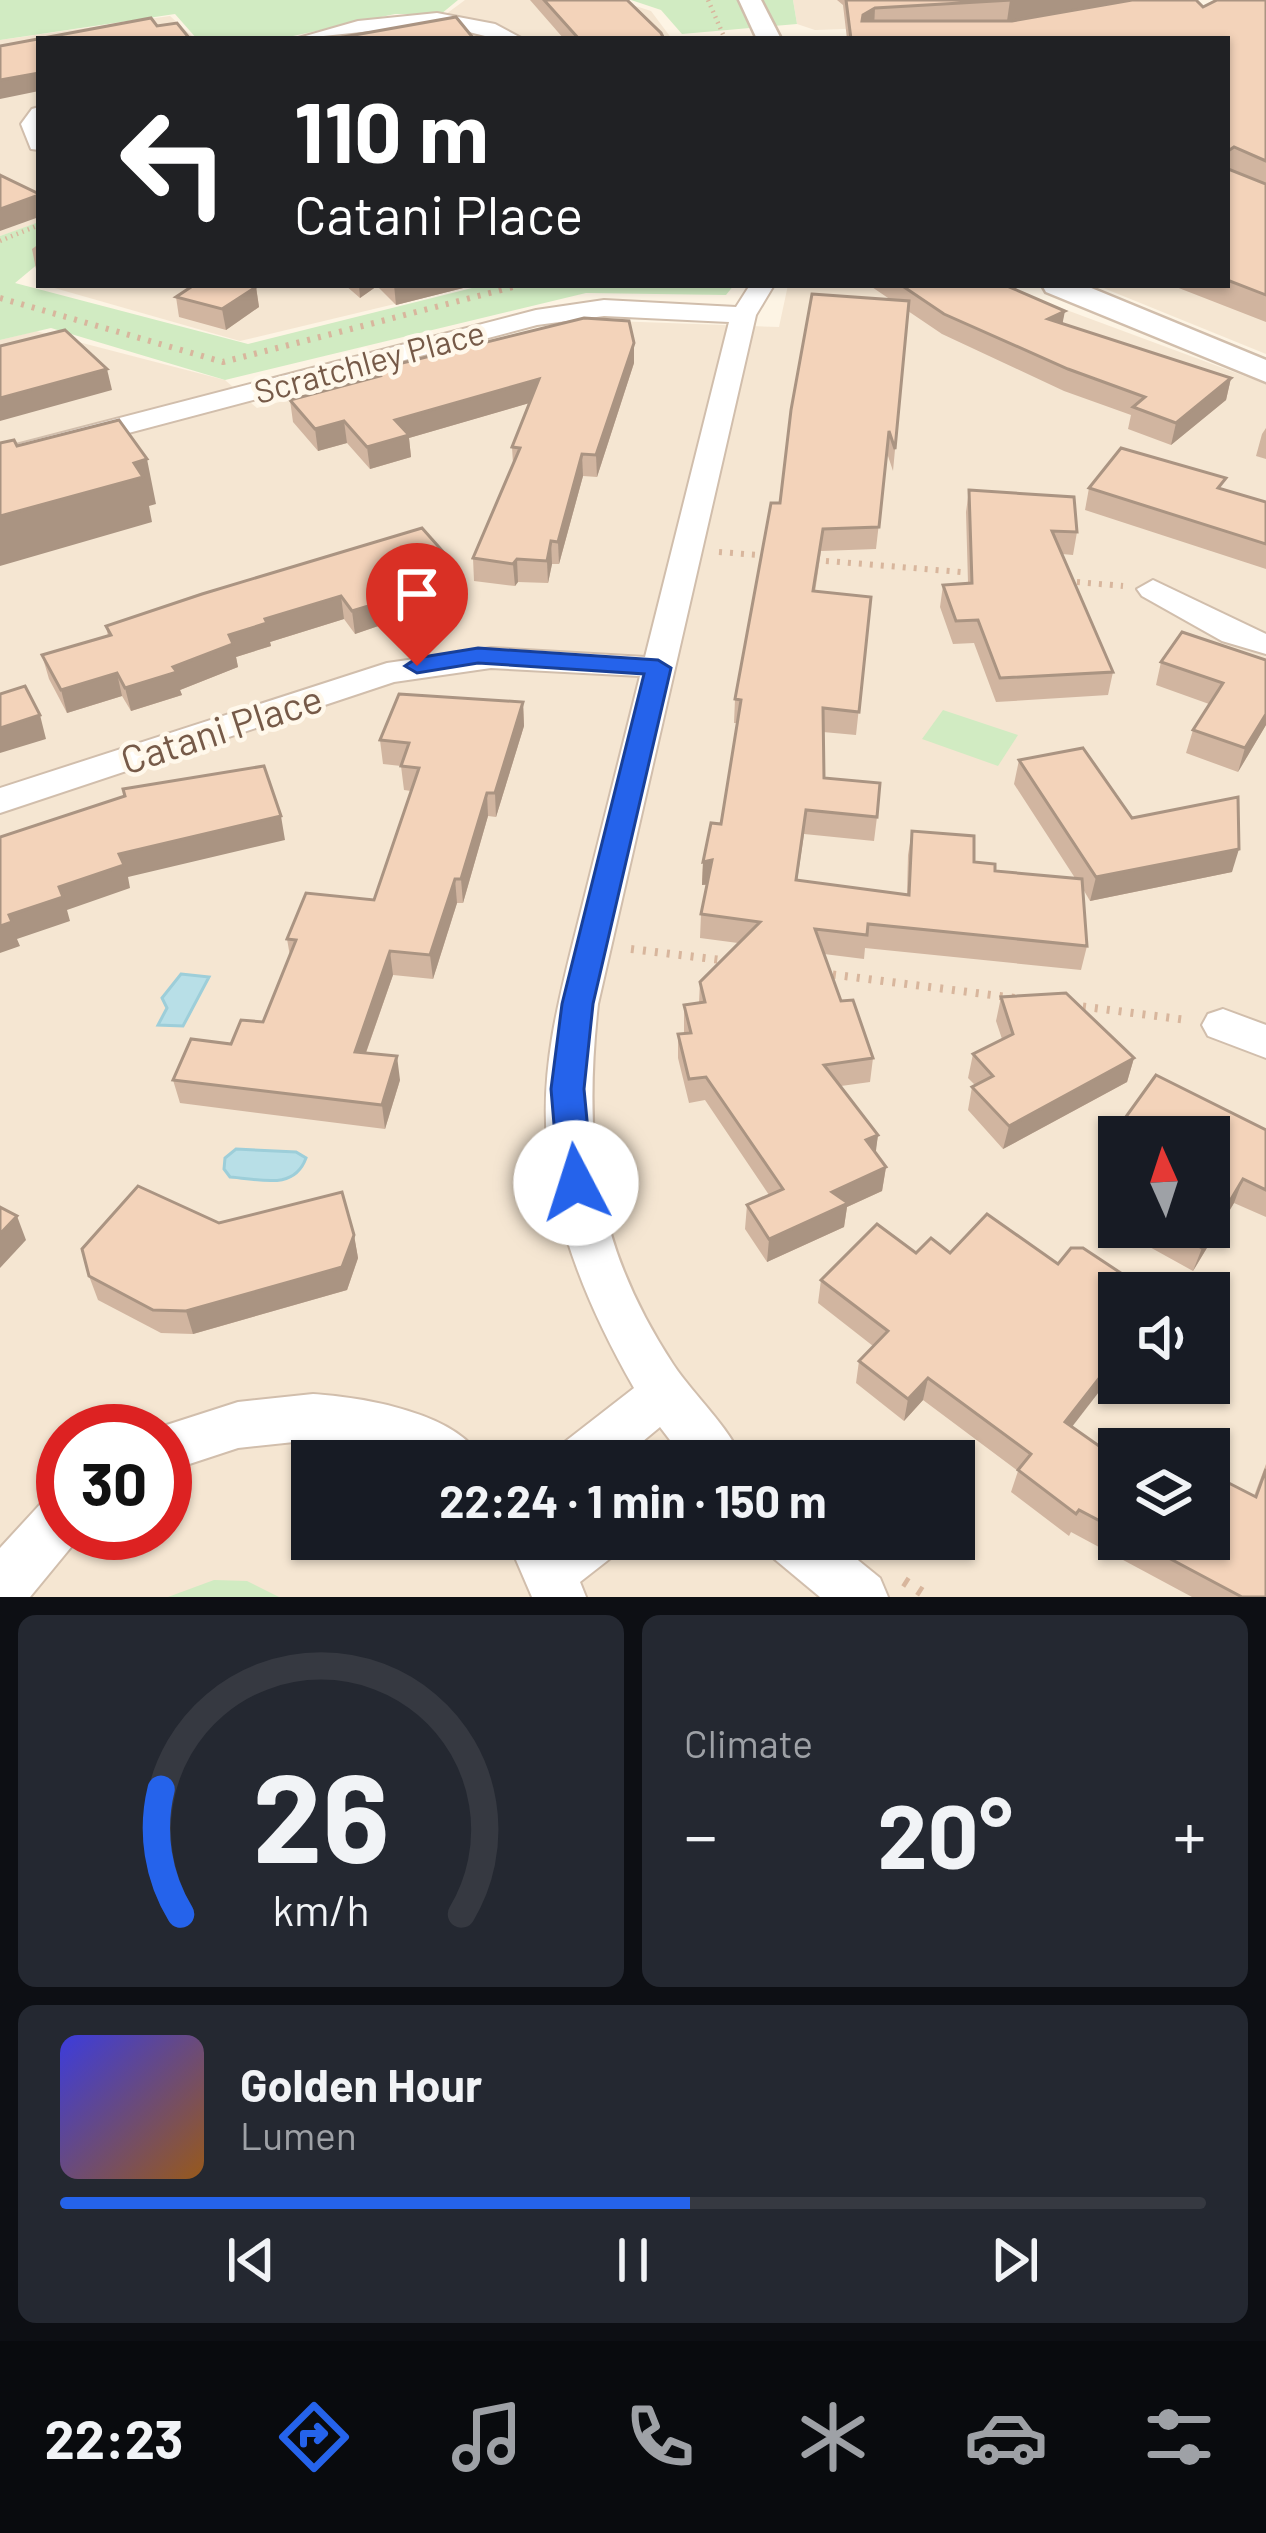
<!DOCTYPE html>
<html lang="en">
<head>
<meta charset="utf-8">
<style>
	body { margin:0; font-family:Barlow,sans-serif; background:#242831; color:#f1f3f6; height:100vh; display:flex; flex-direction:column; font-size:45px; white-space:nowrap }
	* { box-sizing:border-box; margin:0 }
	p { font-size:39px; color:#9ea1a6 }
	.icon { flex:none; width:66px; height:66px; fill:none; stroke:currentColor; stroke-width:2; stroke-linecap:round; stroke-linejoin:round }
	.map { position:relative; height:1597px; overflow:hidden }
	.panel { display:flex; flex-direction:column; gap:18px; padding:18px; background:#0d0f14; flex:1 }
	.panel>* { flex:none }
	.hud { position:absolute; left:36px; top:36px; width:1194px; height:252px; border-radius:0px; box-shadow:0 3px 9px #0004; background:#202124; color:#fff; overflow:hidden }
	.needle { width:78px; rotate:357deg }
	.tools { position:absolute; left:1098px; top:1116px; display:grid; gap:24px }
	.tools a { display:grid; place-items:center; width:132px; height:132px; border-radius:0px; background:#171b24; box-shadow:0 3px 9px #0004; font-size:60px }
	.speed { position:absolute; left:36px; top:1404px; display:flex; gap:24px; font-size:60px; font-weight:700; text-align:center }
	.speed>* { display:grid; place-content:center; width:156px; height:156px; border-radius:50%; background:#171b24; box-shadow:0 3px 9px #0004; line-height:1 }
	.speed .limit { border:18px solid #d22; background:#fff; color:#111 }
	.pin { position:absolute; display:grid; place-items:center; width:102px; height:102px; color:#fff; margin:-123px -51px; border-radius:50% 50% 50% 0; rotate:-45deg; box-shadow:0 0 12px #0007 }
	.pin .icon { rotate:45deg }
	.me { position:absolute; width:132px; margin:-66px; rotate:355deg; stroke-linejoin:round; filter:drop-shadow(0 0 9px #0008) }
	.turn { display:flex; align-items:center; gap:42px; height:252px; padding:0 60px; font-size:54px }
	.turn .icon { width:156px; height:156px; stroke-width:2.5 }
	.turn b { display:block; font-size:84px; line-height:102px }
	.big { font-size:90px; font-weight:700; line-height:1.1 }
	.panel .card { flex:1; display:flex; flex-direction:column; justify-content:center; gap:18px; min-width:0; padding:0 42px; border-radius:18px; background:#242831 }
	.panel .dial { align-items:center; gap:0 }
	.dial svg { height:312px; overflow:visible; fill:none; stroke:#363941; stroke-width:7; stroke-linecap:round; text-anchor:middle }
	.dial text { fill:#f1f3f6; stroke:none }
	.song { display:flex; align-items:center; gap:36px }
	.cover { width:144px; height:144px; border-radius:18px; background:linear-gradient(135deg,hsl(240 70% 55%),hsl(30 70% 35%)) }
	.played { height:12px; border-radius:6px; background:linear-gradient(90deg,#2563eb 55%,#363941 55%) }
	.keys { display:flex; justify-content:space-around; direction:ltr }
	.heat { display:flex; justify-content:space-between; align-items:center; font-size:66px; direction:ltr }
	.panel .tiles { flex:1; display:grid; gap:18px; grid-template-columns:1fr 1fr }
	.card:last-child { grid-column:span 2 }
	.trip { position:absolute; left:291px; top:1440px; width:684px; height:120px; border-radius:0px; background:#171b24; box-shadow:0 3px 9px #0004; font-weight:700; line-height:120px; text-align:center }
	.tab-bar { display:flex; height:192px; justify-content:space-around; align-items:center; background:#090b0e; color:#9ea1a6 }
	.tab-bar .icon { width:84px; height:84px }
	.tab-bar .on { color:#2563eb }
	.tab-bar b { font-size:54px; color:#f1f3f6 }
	.map>svg:first-child { display:block }
	.residential { fill:#f5e6d2; fill-rule:evenodd }
	.green { fill:#d1ebc2 }
	.water { fill:#b8dfe7; stroke:#9dced9; stroke-width:3 }
	.lines { fill:none; stroke-linecap:round; stroke-linejoin:round }
	.minor-casing { stroke:#d1beac; stroke-width:4 }
	.tertiary-casing { stroke:#d1beac; stroke-width:5 }
	.path-far3 { stroke:#d8b69d; stroke-width:4.5; stroke-dasharray:1.5 4.5; stroke-linecap:butt }
	.path-far2 { stroke:#d8b69d; stroke-width:6; stroke-dasharray:3 8; stroke-linecap:butt }
	.path-far1 { stroke:#d8b69d; stroke-width:8; stroke-dasharray:3 9; stroke-linecap:butt }
	.path { stroke:#d8b69d; stroke-width:10; stroke-dasharray:4.5 12; stroke-linecap:butt }
	.minor { fill:#fff; fill-rule:evenodd }
	.tertiary { fill:#fff; fill-rule:evenodd }
	.wall { fill:#d1b5a0 }
	.shaded-wall { fill:#aa9482 }
	.building { fill:#f3d3ba; stroke:#aa9482; stroke-width:3 }
	.route { fill:#2563eb; stroke:#184099; stroke-width:3 }
	.labels { text-anchor:middle; dominant-baseline:central; stroke-width:9; stroke-linejoin:round; paint-order:stroke }
	.far-street-label { font-size:33px; fill:#765a48; stroke:#fff8eb }
	.street-label { font-size:39px; fill:#765a48; stroke:#fff8eb }
</style>
</head>
<body>
<div class="map">
<svg width="1266" height="1597" viewBox="0 0 1266 1597">
	<rect width="100%" height="100%" fill="#fdf4e4"/>
	<g class="residential">
		<path d="M465 0H617L651 11 672 39H321L389 23 438 20Z"/>
		<path d="M793 0H1121L927 26 815 30 797 24Z"/>
		<path d="M170 16 195 39H39V223L0 236V40Z"/>
		<path d="M1266 128V354L1096 285H1227Z"/>
		<path d="M44 285H474L240 341Z"/>
		<path d="M788 285H999L1266 384V1597H0V340L36 331 225 380 257 408 586 320 779 327ZM1119 1137H1209V1227H1119ZM1119 1293H1209V1383H1119ZM63 1431H165V1533H63ZM1119 1449H1209V1539H1119ZM312 1461H954V1539H312Z"/>
	</g>
	<g class="green">
		<path d="M0 0H458L441 14H395L279 39H197L175 14 0 40Z"/>
		<path d="M631 0H793L797 24 682 34 661 10Z"/>
		<path d="M39 222V263L15 283 248 344 484 285H734L726 295 586 293 225 380 51 328 0 340V236Z"/>
		<path d="M943 710 1018 735 998 766 922 739Z"/>
		<path d="M214 1580 247 1581 279 1597H168Z"/>
	</g>
	<g class="water">
		<path d="M181 974 209 977 183 1026 158 1025 167 1008 162 998Z"/>
		<path d="M236 1149 296 1152 306 1158C294 1191 260 1179 230 1177L224 1169 225 1158Z"/>
	</g>
	<g class="lines">
		<g class="minor-casing">
			<g id="minor">
				<path d="M437 13 495 24 523 39H497L437 24 295 39 358 21Z"/>
				<path d="M39 107V150L31 149 21 124 32 109Z"/>
				<path d="M750 285H774L756 315 598 1004C583 1142 595 1245 673 1364 695 1397 728 1425 743 1461H686L660 1427 619 1461H555L562 1444 634 1388C590 1311 555 1229 547 1140 540 1061 563 983 582 907 601 830 621 753 640 676L491 668 394 682 0 813V788L387 663 491 648 645 657 729 322 604 316 537 325 0 467V449L536 310 604 300 736 307Z"/>
				<path d="M1153 580 1266 634V654L1222 641 1142 596 1137 589Z"/>
				<path d="M1223 1009 1266 1025V1058L1208 1036 1202 1025 1208 1014Z"/>
				<path d="M313 1394C361 1397 461 1413 482 1461H410L351 1443 313 1440 238 1448 165 1472V1431H148L238 1402Z"/>
				<path d="M63 1492V1533L81 1535 30 1597H0V1548L45 1499Z"/>
				<path d="M507 1539H619L612 1557 580 1582 586 1597H532Z"/>
				<path d="M765 1539H832L880 1578 888 1597H820L772 1557Z"/>
			</g>
		</g>
		<g class="tertiary-casing">
			<g id="tertiary">
				<path d="M739 0H761L781 39H757Z"/>
				<path d="M1042 285H1084L1266 360V382L1046 292Z"/>
			</g>
		</g>
		<g class="path-far3">
			<path d="M708 0 725 39"/>
			<path d="M0 241 39 225"/>
		</g>
		<g class="path-far2">
			<path d="M0 298 223 362 521 285"/>
			<path d="M719 552 770 556"/>
			<path d="M815 560 973 573"/>
			<path d="M1066 581 1123 586"/>
		</g>
		<g class="path-far1">
			<path d="M631 949 729 961"/>
			<path d="M821 973 1015 998"/>
			<path d="M1071 1005 1187 1020"/>
		</g>
		<path class="path" d="M904 1581 929 1597"/>
		<use href="#minor" class="minor"/>
		<use href="#tertiary" class="tertiary"/>
	</g>
	<g class="wall">
		<path d="M530 0H608L664 39H564Z"/>
		<path d="M837 0H1196L1203 7 1266 0V322L1171 285H1227V39H847L843 5Z"/>
		<path d="M39 244V269H36L32 249Z"/>
		<path d="M345 285H475L396 305 377 286 360 298Z"/>
		<path d="M869 285H1005L1062 324 1231 378 1226 400 1171 445 1128 429 1131 415 1064 391 942 334 908 311 893 471 887 453 876 549 821 551 815 592 871 597 856 735 823 732 824 778 877 817 874 841 804 834 797 881 907 894 908 855 912 831 995 871 1075 878 1014 784 1019 760 1132 818 1232 872 1090 901 1083 889 1087 946 1081 970 865 948 864 959 824 954 841 1001 873 1058 870 1082 841 1086 878 1135 875 1153 886 1167 882 1191 847 1207 844 1227 767 1262 745 1229 747 1205 769 1195 705 1100 689 1103 678 1058V1034H684V1005L699 1003 700 982 738 943 700 938 701 914 707 885H702L703 862 721 824 738 723H734L735 699 780 503 891 300Z"/>
		<path d="M256 287 259 307 226 330 179 317 176 297Z"/>
		<path d="M634 363 597 477 583 476 559 564H552L548 583 518 582 515 586 474 581 473 558 513 464 512 447 529 403 409 438 411 457 370 469 347 443 318 451 293 422 290 400 375 377 374 370Z"/>
		<path d="M1266 428V459L1256 456 1262 434Z"/>
		<path d="M1089 488 1223 489 1266 502V569L1085 510Z"/>
		<path d="M969 490 1077 532 1073 555 1062 554 1113 672 1108 695 996 702 974 643 953 644 940 607 943 585 968 583 966 512Z"/>
		<path d="M446 555 448 578 384 600 387 623 355 634 344 619 270 642 271 646 236 657 238 667 180 690 182 695 131 711 122 696 67 713 49 679 42 655 108 636 106 626Z"/>
		<path d="M1266 660V725L1238 772 1186 753 1193 730 1209 704 1156 685 1161 662Z"/>
		<path d="M523 702 524 726 496 817 488 816 463 903H457L433 979 393 975 366 1053 400 1080 385 1129 180 1103 173 1080 263 1022 290 956 287 939 374 900 411 791 404 790 401 766 383 764 380 740Z"/>
		<path d="M1001 997 1134 1058 1127 1082 1003 1149 968 1110 972 1087 975 1085 968 1078 973 1054 1002 1039 996 1021Z"/>
		<path d="M1266 1130V1217L1234 1203 1193 1271 1128 1235 1130 1227H1209V1137H1119V1162L1108 1156 1115 1132Z"/>
		<path d="M219 1223 354 1235 358 1258 347 1290 193 1334 161 1333 98 1300 89 1276Z"/>
		<path d="M821 1280 1072 1427 1119 1460V1539H1209L1254 1496 1266 1464V1597H1192L1071 1532 1069 1536 1011 1492 1018 1471 923 1400 904 1421 856 1383 859 1361 873 1346 818 1303Z"/>
	</g>
	<g class="shaded-wall">
		<path d="M1010 0H1141L1007 21Z"/>
		<path d="M875 8 874 28 862 35 863 15Z"/>
		<path d="M39 73V91L0 99V80Z"/>
		<path d="M39 195V217L0 231V209Z"/>
		<path d="M359 285H377V286L360 298Z"/>
		<path d="M394 285H475L396 305Z"/>
		<path d="M256 287 259 307 226 330 222 309Z"/>
		<path d="M1065 311 1061 331 1048 319Z"/>
		<path d="M634 343V363L597 477 596 455Z"/>
		<path d="M107 369 112 390 0 421V398Z"/>
		<path d="M1231 378 1226 400 1171 445 1176 423Z"/>
		<path d="M539 379 540 400 409 438 411 457 370 469 367 447 395 420Z"/>
		<path d="M344 421 347 443 318 451 315 429Z"/>
		<path d="M582 454 583 476 559 564 558 542Z"/>
		<path d="M147 459 156 504 149 506 152 522 0 566V516Z"/>
		<path d="M551 541 552 564 548 583 547 561Z"/>
		<path d="M446 555 448 578 374 603 371 581Z"/>
		<path d="M517 559 518 582 515 586 513 564Z"/>
		<path d="M341 596 344 619 270 642 271 646 236 657 238 667 180 690 182 695 131 711 125 688 173 667 229 635 265 619Z"/>
		<path d="M385 601 387 623 355 634 352 611Z"/>
		<path d="M117 673 122 696 67 713 61 690Z"/>
		<path d="M523 702 524 726 496 817 495 793Z"/>
		<path d="M1266 714V725L1238 772 1245 748Z"/>
		<path d="M40 715 46 739 0 753V728Z"/>
		<path d="M487 793 488 816 463 903 461 879Z"/>
		<path d="M281 816 285 840 128 877 130 888 67 910 70 921 17 939 20 946 0 953V926L9 915 119 854Z"/>
		<path d="M1239 849 1232 872 1090 901 1096 877Z"/>
		<path d="M712 860 711 884 702 885 703 862Z"/>
		<path d="M455 879 457 903 433 979 430 955Z"/>
		<path d="M390 951 393 975 358 1075 355 1052Z"/>
		<path d="M397 1056 400 1080 385 1129 382 1105Z"/>
		<path d="M1134 1058 1127 1082 1003 1149 1009 1126Z"/>
		<path d="M878 1135 875 1158 866 1140Z"/>
		<path d="M886 1167 882 1191 847 1207 844 1227 767 1262 769 1239 832 1192Z"/>
		<path d="M1243 1179 1234 1203 1193 1271 1202 1248Z"/>
		<path d="M17 1216 26 1240 0 1268V1234Z"/>
		<path d="M354 1235 358 1258 347 1290 193 1334 186 1311Z"/>
		<path d="M1119 1353V1366L1058 1445 1065 1422Z"/>
		<path d="M928 1378 923 1400 904 1421 908 1399Z"/>
	</g>
	<g class="building">
		<path d="M544 0H627L661 33 664 39H579Z"/>
		<path d="M846 0H1012L875 8 863 15 862 21H1012L1132 0H1196L1203 7 1217 0H1266V161L1234 147 1228 151V169L1266 184V295L1227 280V39H851Z"/>
		<path d="M456 17 474 39H332Z"/>
		<path d="M151 18 157 26 177 23 190 39H39V73L0 80V46Z"/>
		<path d="M0 175 39 194V195L0 209Z"/>
		<path d="M194 285H252L256 287 222 309 176 297Z"/>
		<path d="M901 285H1005L1065 311 1048 319 1231 378 1176 423 1133 407 1145 397 1068 369 944 314Z"/>
		<path d="M812 294 909 301 895 449 889 431 879 527 823 529 813 591 871 597 859 712 823 708 824 778 880 783 877 817 806 810 796 880 909 895 912 831 974 836V862L995 864V871L1082 879 1087 946 868 924 867 935 815 929 841 1001 853 1000 873 1058 824 1065 878 1135 866 1140 886 1167 832 1192 848 1203 769 1239 747 1205 783 1189 706 1077 689 1079 678 1034 691 1033 684 1005 705 1002 700 982 760 922 701 914 712 860 703 862 711 823 721 824 741 700 735 699 771 503H780L791 410Z"/>
		<path d="M584 318 629 321 634 343 596 455 582 454 558 542 551 541 547 561 517 559 513 564 473 558 520 448 512 447 539 379 395 420 409 435 367 447 344 421 315 429 290 400 380 376 374 370Z"/>
		<path d="M65 330 107 369 0 398V346Z"/>
		<path d="M119 420 147 459 134 463 143 477 0 516V443L14 440 17 446Z"/>
		<path d="M1121 448 1226 478 1218 488 1266 502V544L1089 488Z"/>
		<path d="M969 490 1074 497 1077 532 1052 531 1113 672 1000 678 978 620 956 621 943 585 972 583Z"/>
		<path d="M422 528 446 555 371 581 385 601 352 611 341 596 265 619 267 623 229 635 233 644 173 667 177 672 125 688 117 673 61 690 42 655 111 635 106 626 202 594Z"/>
		<path d="M1182 632 1266 660V714L1245 748 1193 730 1223 683 1161 662Z"/>
		<path d="M25 686 40 715 0 728V694Z"/>
		<path d="M399 694 523 702 495 793H487L461 879H455L430 955 390 951 355 1052 397 1056 382 1105 173 1080 191 1039 231 1044 241 1020 263 1022 296 940 287 939 306 893 374 900 419 768 401 766 409 743 380 740Z"/>
		<path d="M1083 748 1132 818 1238 797 1239 849 1096 877 1019 760Z"/>
		<path d="M264 766 281 816 119 854 124 865 59 887 63 897 9 915 12 922 0 926V837L125 796 123 789Z"/>
		<path d="M1066 993 1134 1058 1009 1126 972 1087 993 1076 973 1054 1013 1034 1001 997Z"/>
		<path d="M1156 1075 1266 1130V1190L1243 1179 1202 1248 1164 1227H1209V1137H1124L1115 1132Z"/>
		<path d="M138 1186 219 1223 342 1192 354 1235 342 1267 186 1311 153 1310 89 1276 82 1249Z"/>
		<path d="M0 1207 17 1216 0 1234Z"/>
		<path d="M987 1214 1058 1264 1071 1248H1083L1151 1293H1119V1353L1065 1422 1119 1460V1531L1079 1510 1076 1514 1018 1470 1031 1454 928 1378 908 1399 859 1361 888 1331 821 1280 877 1224 916 1253 931 1238 950 1253Z"/>
		<path d="M1266 1469V1597H1242L1133 1539H1209V1473L1256 1497Z"/>
	</g>
	<path class="route" d="M478 648 658 660 671 668 593 1004 584 1089 593 1183 588 1192 576 1197 564 1192 559 1183 551 1089 562 1004 644 674 478 663 417 673 405 666 417 658Z"/>
	<g class="labels">
		<g class="far-street-label">
			<text transform="translate(369 361) rotate(-15)">Scratchley Place</text>
		</g>
		<g class="street-label">
			<text transform="translate(221 728) rotate(-18)">Catani Place</text>
		</g>
	</g>
</svg>
<div class="tools">
<a><svg class="needle" viewBox="-14 -14 28 28"><path d="M0-13l5 13h-10z" fill="#e53935"/><path d="M0 13l5-13h-10z" fill="#9ea1a6"/></svg></a>
<a><svg class="icon" aria-label="sound" viewBox="0 0 24 24"><path d="M4 9h4l5-4v14l-5-4H4zM17 9q2 3 0 6"/></svg></a>
<a><svg class="icon" aria-label="layers" viewBox="0 0 24 24"><path d="M12 4l9 5-9 5-9-5zM3 14l9 5 9-5"/></svg></a>
</div>
<div class="speed"><div class="limit">30</div></div>
<div class="pin" style="left:417px;top:666px;background:#d93025"><svg class="icon" aria-label="arrive" viewBox="0 0 24 24"><path d="M6 21V4h12l-3 4 3 4H6"/></svg></div>
<svg class="me" style="left:576px;top:1183px" viewBox="-20 -20 40 40"><circle r="19" fill="#fff"/><path d="M0-13L10 11 0 6-10 11z" fill="#2563eb"/></svg>
<div class="trip">22:24 · 1 min · 150 m</div>
<div class="hud">
<div class="turn"><svg class="icon" aria-label="left" viewBox="0 0 24 24"><path d="M17 20v-9H6M10 6l-5 5 5 5"/></svg><div><b>110 m</b>Catani Place</div></div>
</div>
</div>
<section class="panel">
<div class="tiles">
<div class="card dial"><svg viewBox="0 0 100 80">
<path d="M14 69A42 42 0 1 1 86 69"/>
<path d="M14 69A42 42 0 0 1 9 37" stroke="#2563eb"/>
<text x="50" y="56" font-size="32" font-weight="700">26</text>
<text x="50" y="72" font-size="11">km/h</text>
</svg></div>
<div class="card"><p>Climate</p>
<div class="heat"><a>−</a><b class="big">20°</b><a>+</a></div>
</div>
<div class="card">
<div class="song"><i class="cover"></i><div><b>Golden Hour</b><p>Lumen</p></div></div>
<div class="played"></div>
<div class="keys"><svg class="icon" aria-label="previous" viewBox="0 0 24 24"><path d="M18 5L8 12l10 7zM5 5v14"/></svg><svg class="icon" aria-label="pause" viewBox="0 0 24 24"><path d="M8 5v14M16 5v14"/></svg><svg class="icon" aria-label="next" viewBox="0 0 24 24"><path d="M6 5l10 7-10 7zM19 5v14"/></svg></div>
</div>
</div>
</section>
<nav class="tab-bar">
<b>22:23</b>
<svg class="icon on" aria-label="directions" viewBox="0 0 24 24"><path d="M12 3l9 9-9 9-9-9zM9 14v-3h6M13 9l2 2-2 2"/></svg>
<svg class="icon" aria-label="music" viewBox="0 0 24 24"><path d="M9 18V5l10-2v13"/><circle cx="6" cy="18" r="3"/><circle cx="16" cy="16" r="3"/></svg>
<svg class="icon" aria-label="phone" viewBox="0 0 24 24"><path d="M5 4h4l2 5-3 2q2 4 5 5l2-3 5 2v4C11 20 4 13 5 4z"/></svg>
<svg class="icon" aria-label="climate" viewBox="0 0 24 24"><path d="M12 3v18M4 7l16 10M4 17L20 7"/></svg>
<svg class="icon" aria-label="car" viewBox="0 0 24 24"><path d="M5 17H2v-5l4-1 3-4h7l3 4 3 1v5h-3M9 17h6M6 11h13"/><circle cx="7" cy="17" r="2"/><circle cx="17" cy="17" r="2"/></svg>
<svg class="icon" aria-label="filters" viewBox="0 0 24 24"><path d="M4 7h16M4 17h16"/><circle cx="9" cy="7" r="2"/><circle cx="15" cy="17" r="2"/></svg>
</nav>
</body>
</html>
